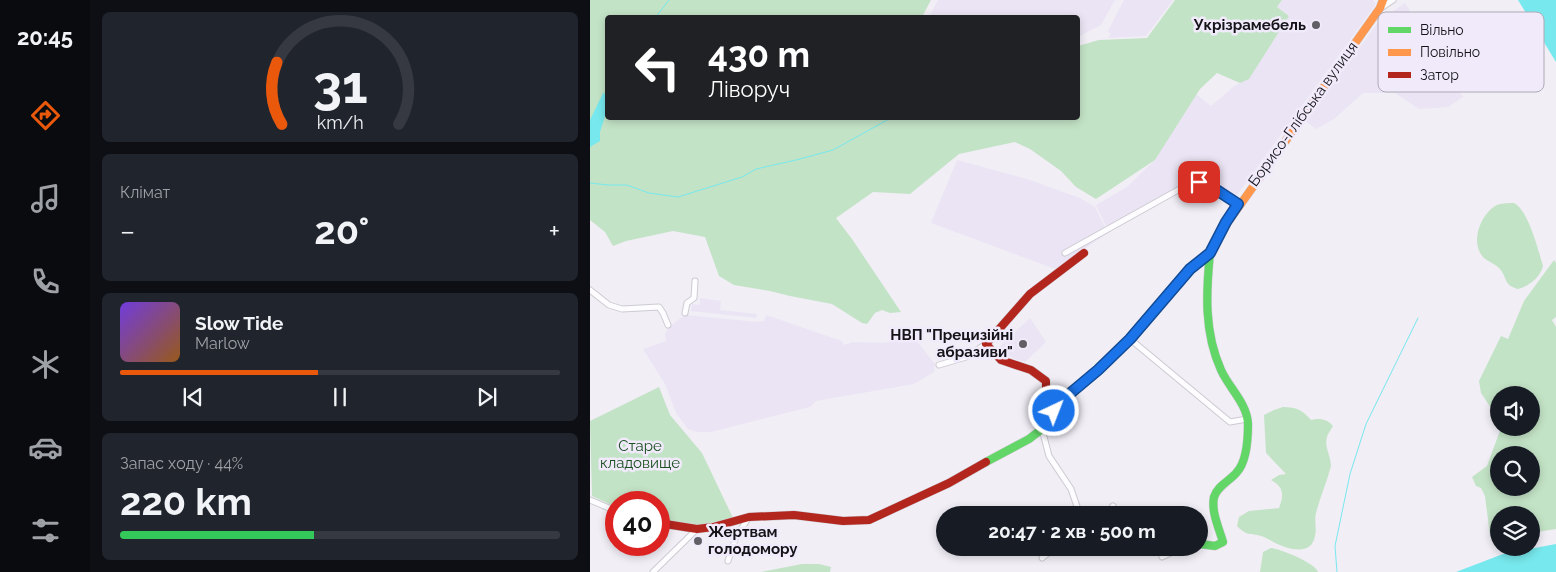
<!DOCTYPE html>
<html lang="uk">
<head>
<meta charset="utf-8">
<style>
	body { margin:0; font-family:Raleway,sans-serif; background:#20242c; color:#f1f3f6; height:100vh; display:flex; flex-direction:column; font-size:19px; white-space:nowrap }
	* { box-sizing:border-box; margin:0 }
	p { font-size:16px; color:#9ea1a6 }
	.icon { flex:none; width:28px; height:28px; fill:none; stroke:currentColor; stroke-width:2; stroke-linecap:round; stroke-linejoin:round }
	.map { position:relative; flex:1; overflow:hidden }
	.panel { display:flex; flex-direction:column; gap:12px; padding:12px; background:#0d0f14; width:500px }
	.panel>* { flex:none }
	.guide { position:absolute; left:15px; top:15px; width:475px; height:105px; border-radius:5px; box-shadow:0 2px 8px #0003; background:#202124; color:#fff; overflow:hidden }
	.buttons { position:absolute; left:900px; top:386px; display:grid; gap:10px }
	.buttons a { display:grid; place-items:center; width:50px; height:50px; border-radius:50%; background:#171b24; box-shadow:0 2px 8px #0003; font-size:25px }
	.speed { position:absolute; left:15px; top:491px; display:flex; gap:10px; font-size:25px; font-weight:700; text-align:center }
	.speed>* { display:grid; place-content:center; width:65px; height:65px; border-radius:50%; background:#171b24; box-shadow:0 2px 8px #0003; line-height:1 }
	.speed .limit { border:8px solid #d22; background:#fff; color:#111 }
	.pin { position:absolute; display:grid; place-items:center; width:42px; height:42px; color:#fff; margin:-21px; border-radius:10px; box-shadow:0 2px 8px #0006 }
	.me { position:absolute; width:55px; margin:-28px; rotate:43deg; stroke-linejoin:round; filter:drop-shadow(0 0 4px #0008) }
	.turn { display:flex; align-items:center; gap:18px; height:105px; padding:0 20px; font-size:22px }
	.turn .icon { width:65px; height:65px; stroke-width:2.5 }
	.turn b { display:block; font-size:35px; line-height:42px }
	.big { font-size:38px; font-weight:700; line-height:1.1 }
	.panel .tile { flex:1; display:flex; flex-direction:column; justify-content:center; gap:8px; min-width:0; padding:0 18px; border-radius:8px; background:#20242c }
	.panel .dial { align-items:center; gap:0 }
	.dial svg { height:130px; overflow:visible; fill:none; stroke:#363941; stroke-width:7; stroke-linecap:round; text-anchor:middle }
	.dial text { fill:#f1f3f6; stroke:none }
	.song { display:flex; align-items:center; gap:15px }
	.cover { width:60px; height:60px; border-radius:8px; background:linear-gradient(135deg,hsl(260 70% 55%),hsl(30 70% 35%)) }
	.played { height:5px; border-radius:2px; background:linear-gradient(90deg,#ea580c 45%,#363941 45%) }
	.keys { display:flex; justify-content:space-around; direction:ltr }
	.heat { display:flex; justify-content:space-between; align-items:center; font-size:28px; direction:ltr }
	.charge { height:8px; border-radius:4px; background:linear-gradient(90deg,#34c759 44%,#363941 0) }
	.trip { position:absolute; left:346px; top:506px; width:272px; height:50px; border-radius:25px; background:#171b24; box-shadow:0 2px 8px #0003; font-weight:700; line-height:50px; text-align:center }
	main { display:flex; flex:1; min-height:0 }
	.tab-bar { display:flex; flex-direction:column; width:90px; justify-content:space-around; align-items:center; background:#090b0e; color:#9ea1a6 }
	.tab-bar .icon { width:35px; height:35px }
	.tab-bar .on { color:#ea580c }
	.tab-bar b { font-size:22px; color:#f1f3f6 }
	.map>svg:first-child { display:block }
	.built { fill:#ebe4f4 }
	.green { fill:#c3e3c6; fill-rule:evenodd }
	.water { fill:#77e8ed }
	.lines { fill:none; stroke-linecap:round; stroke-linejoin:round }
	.stream { stroke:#77e8ed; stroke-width:1 }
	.street-casing { stroke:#cdcbd1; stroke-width:7 }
	.fast-casing { stroke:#cdcbd1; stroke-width:9 }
	.slow-casing { stroke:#cdcbd1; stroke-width:9 }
	.jam-casing { stroke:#cdcbd1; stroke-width:9 }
	.street { stroke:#fdfcfe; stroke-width:5 }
	.fast { stroke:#63d668; stroke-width:8 }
	.slow { stroke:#ff974d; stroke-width:8 }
	.jam { stroke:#b3261e; stroke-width:8 }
	.route-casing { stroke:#114b97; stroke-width:12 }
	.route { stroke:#1a73e8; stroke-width:9 }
	.poi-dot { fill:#626066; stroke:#f0eafa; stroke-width:2 }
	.labels { text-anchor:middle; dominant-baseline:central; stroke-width:5; stroke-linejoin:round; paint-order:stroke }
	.poi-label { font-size:15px; font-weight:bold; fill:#151318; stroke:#f0eafa; text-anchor:end }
	.street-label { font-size:15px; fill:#151318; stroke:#f0eafa }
	.park-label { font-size:15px; fill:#1a4f1f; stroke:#f0eafa }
	.key { fill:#f0eafa; stroke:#aeaab6; stroke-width:1 }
	.key-label { font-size:14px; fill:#151318 }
</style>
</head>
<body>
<main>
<nav class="tab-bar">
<b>20:45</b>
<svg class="icon on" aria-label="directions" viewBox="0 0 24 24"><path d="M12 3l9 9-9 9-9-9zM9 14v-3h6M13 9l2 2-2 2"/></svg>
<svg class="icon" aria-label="music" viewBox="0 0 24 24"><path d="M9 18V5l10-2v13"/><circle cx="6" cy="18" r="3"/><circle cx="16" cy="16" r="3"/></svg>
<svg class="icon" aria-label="phone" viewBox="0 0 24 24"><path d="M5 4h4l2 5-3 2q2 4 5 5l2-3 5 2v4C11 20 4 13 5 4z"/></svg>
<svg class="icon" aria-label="climate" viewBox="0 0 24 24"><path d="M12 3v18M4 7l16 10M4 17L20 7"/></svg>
<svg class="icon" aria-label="car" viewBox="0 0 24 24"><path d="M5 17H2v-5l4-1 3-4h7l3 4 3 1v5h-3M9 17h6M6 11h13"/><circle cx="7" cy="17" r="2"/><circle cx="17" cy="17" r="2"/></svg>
<svg class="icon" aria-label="filters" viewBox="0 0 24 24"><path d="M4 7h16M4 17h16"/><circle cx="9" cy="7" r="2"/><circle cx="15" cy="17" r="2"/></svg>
</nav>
<section class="panel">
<div class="tile dial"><svg viewBox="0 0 100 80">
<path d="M14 69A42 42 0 1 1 86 69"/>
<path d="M14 69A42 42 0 0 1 11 31" stroke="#ea580c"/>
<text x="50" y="56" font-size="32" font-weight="700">31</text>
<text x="50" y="72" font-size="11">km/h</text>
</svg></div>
<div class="tile"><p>Клімат</p>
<div class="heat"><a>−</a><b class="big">20°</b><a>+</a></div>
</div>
<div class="tile">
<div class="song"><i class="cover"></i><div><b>Slow Tide</b><p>Marlow</p></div></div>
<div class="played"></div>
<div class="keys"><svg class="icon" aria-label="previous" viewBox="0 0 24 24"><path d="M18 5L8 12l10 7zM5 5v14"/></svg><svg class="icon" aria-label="pause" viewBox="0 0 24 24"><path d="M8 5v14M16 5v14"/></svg><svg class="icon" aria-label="next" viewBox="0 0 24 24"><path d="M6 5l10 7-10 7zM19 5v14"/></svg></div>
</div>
<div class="tile"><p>Запас ходу · 44%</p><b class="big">220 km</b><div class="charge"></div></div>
</section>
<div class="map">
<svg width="966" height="572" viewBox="0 0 966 572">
	<rect width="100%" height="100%" fill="#f1eef6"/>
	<g class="built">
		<path d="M348 0H525L511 25 488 37V18L339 17Z"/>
		<path d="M534 0H583L556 36 520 38 518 37 521 34 518 31Z"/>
		<path d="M692 0H783L786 4 645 198 640 197 610 178 597 182 517 228 506 205 537 187 565 160 606 94 621 106 643 87 650 83 699 16 687 7Z"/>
		<path d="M815 3 873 97 858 107 829 109 805 93H773L744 119 726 129 715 121 790 20Z"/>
		<path d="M367 160 437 179 490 198 505 207 518 233 465 269 341 223Z"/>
		<path d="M110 298 131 301 130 310 167 314 166 318 101 311 102 304 110 305Z"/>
		<path d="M95 315 168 322 174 321 176 315 252 341 254 345 263 342 294 343 318 338 325 339 345 364 344 372 324 384 226 401 220 407 121 432H107L98 429 86 413 75 384 53 349 76 341 75 334 79 327Z"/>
		<path d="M440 318 456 342 435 362 422 358 410 346Z"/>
	</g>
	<g class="green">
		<path d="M0 0H341L332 17 18 18V118H488V46L509 40 557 38 585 0H692L687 7 699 16 659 79 650 83 627 73 610 89 565 160 506 199 486 187 471 171 440 149 425 142 369 154 320 194 283 192 246 218 262 239 311 312 300 313 292 310 285 313 277 324 272 323 242 304 200 296 180 291 144 285 129 276 115 237 83 231 36 241 23 246 15 232 0 220Z"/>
		<path d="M924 203C939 211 948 250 953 266 950 278 939 286 928 289 913 285 918 278 909 268 904 263 897 261 893 257 880 242 890 216 905 206 910 203 918 203 924 203Z"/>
		<path d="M964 260 966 263V317L962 320 966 327V529L941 533V515H909V540H906L900 535 895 496 891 488 886 486 882 477 897 466 911 428H941V395H909V420L891 393 889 381 911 336 918 339 934 301ZM909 455H941V488H909Z"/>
		<path d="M69 387 80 415 112 453 143 518 121 526 69 520V502H26V507L2 496 0 421Z"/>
		<path d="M693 407C707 407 712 410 721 420 730 418 737 419 743 426 741 430 738 433 737 437 734 447 741 456 741 466 737 482 730 497 726 513 724 521 727 529 725 536 721 560 690 546 678 539 665 531 659 539 647 526L649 517 659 511 689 508C694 495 694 487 681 480L689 475 696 474 676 453 674 415 684 410Z"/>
		<path d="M681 548C691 549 725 563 728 572H670L673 552Z"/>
		<path d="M212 564H229L241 567 240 572H171Z"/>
	</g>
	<g class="water">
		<path d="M928 0H966V62Z"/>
		<path d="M13 93 17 94V110L10 132V141L0 147V120Z"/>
		<path d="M966 544V572H866L913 554Z"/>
	</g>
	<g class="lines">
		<g class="stream">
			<path d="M65 18 79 0"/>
			<path d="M0 183 18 185H37L59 193 88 197 152 177 166 169 206 160 243 150 299 119 325 118"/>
			<path d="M747 572 745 546 760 474 776 424 828 318"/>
		</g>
		<g class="street-casing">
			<g id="street">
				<path d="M791 8 803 0"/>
				<path d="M475 253 597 185 609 182 619 185 648 205"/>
				<path d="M0 290 19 305 32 309 69 307 73 313 78 325"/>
				<path d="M95 313 97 303 104 298 105 281"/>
				<path d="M540 339 640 422 657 419"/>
				<path d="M349 365 376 357 396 344"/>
				<path d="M452 429 459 456 481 489 490 515"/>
				<path d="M0 500 26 511"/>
				<path d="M516 515 523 506"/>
				<path d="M572 557 591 548"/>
				<path d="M452 558 464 548"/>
				<path d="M138 561 146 537 159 517"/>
				<path d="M63 572 107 529"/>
			</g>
		</g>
		<g class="fast-casing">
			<g id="fast">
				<path d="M396 462 439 439 452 429 456 420 477 396 509 370 540 339 600 269 620 253 633 229"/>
				<path d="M610 544 625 546 633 542C629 528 621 512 624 497 628 485 640 481 647 472 657 461 658 439 658 424 657 403 639 388 631 370 614 332 616 293 620 253"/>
			</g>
		</g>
		<g class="slow-casing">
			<path id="slow" d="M633 229 790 8 793 0"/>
		</g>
		<g class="jam-casing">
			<g id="jam">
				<path d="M456 420V381L441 370 411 360 396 344 440 294 494 253"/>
				<path d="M69 523 107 529 123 527 159 517 204 515 253 521 279 520 359 483 396 462"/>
			</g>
		</g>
		<use href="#street" class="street"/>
		<use href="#fast" class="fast"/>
		<use href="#slow" class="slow"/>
		<use href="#jam" class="jam"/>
	</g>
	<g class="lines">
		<g class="route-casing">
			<path id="route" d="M464 411 477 396 508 370 540 339 600 269 620 253 636 222 648 204 619 185 609 182"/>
		</g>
		<use href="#route" class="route"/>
	</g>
	<g class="poi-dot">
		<circle cx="726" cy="25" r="5"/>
		<circle cx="433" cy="344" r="5"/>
		<circle cx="108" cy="541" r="5"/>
	</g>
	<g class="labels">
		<g class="poi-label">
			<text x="716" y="25">Укрізрамебель</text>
			<text x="423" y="335">НВП "Прецизійні<tspan x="423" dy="17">абразиви"</tspan></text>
			<text x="118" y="532" text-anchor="start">Жертвам<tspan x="118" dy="17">голодомору</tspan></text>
		</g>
		<g class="street-label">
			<text transform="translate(713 114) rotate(-54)">Борисо-Глібська вулиця</text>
		</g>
		<g class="park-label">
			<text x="50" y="446">Старе<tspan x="50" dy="17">кладовище</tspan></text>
		</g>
	</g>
	<rect x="788" y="12" width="166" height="80" rx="8" class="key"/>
	<rect x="798" y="27" width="23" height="6" fill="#63d668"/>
	<rect x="798" y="49" width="23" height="7" fill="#ff974d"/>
	<rect x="798" y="72" width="23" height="6" fill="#b3261e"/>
	<g class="key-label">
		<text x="830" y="35">Вільно</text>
		<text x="830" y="57">Повільно</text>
		<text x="830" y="80">Затор</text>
	</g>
</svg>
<div class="buttons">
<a><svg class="icon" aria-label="sound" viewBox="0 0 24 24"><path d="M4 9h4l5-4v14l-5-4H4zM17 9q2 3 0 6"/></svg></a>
<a><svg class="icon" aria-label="search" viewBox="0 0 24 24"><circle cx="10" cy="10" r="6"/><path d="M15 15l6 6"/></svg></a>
<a><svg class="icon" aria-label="layers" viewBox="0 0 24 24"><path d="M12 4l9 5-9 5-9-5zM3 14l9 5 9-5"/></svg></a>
</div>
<div class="speed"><div class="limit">40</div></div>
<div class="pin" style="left:609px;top:182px;background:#d93025"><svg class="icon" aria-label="arrive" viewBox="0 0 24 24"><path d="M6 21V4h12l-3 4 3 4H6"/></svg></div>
<svg class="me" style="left:464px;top:411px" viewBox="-20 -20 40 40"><circle r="17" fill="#1a73e8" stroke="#fff" stroke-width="3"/><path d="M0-11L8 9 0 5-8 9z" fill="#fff"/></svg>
<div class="trip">20:47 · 2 хв · 500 m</div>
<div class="guide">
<div class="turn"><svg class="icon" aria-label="left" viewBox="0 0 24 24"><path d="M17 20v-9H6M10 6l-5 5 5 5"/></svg><div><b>430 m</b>Ліворуч</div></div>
</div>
</div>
</main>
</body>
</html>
